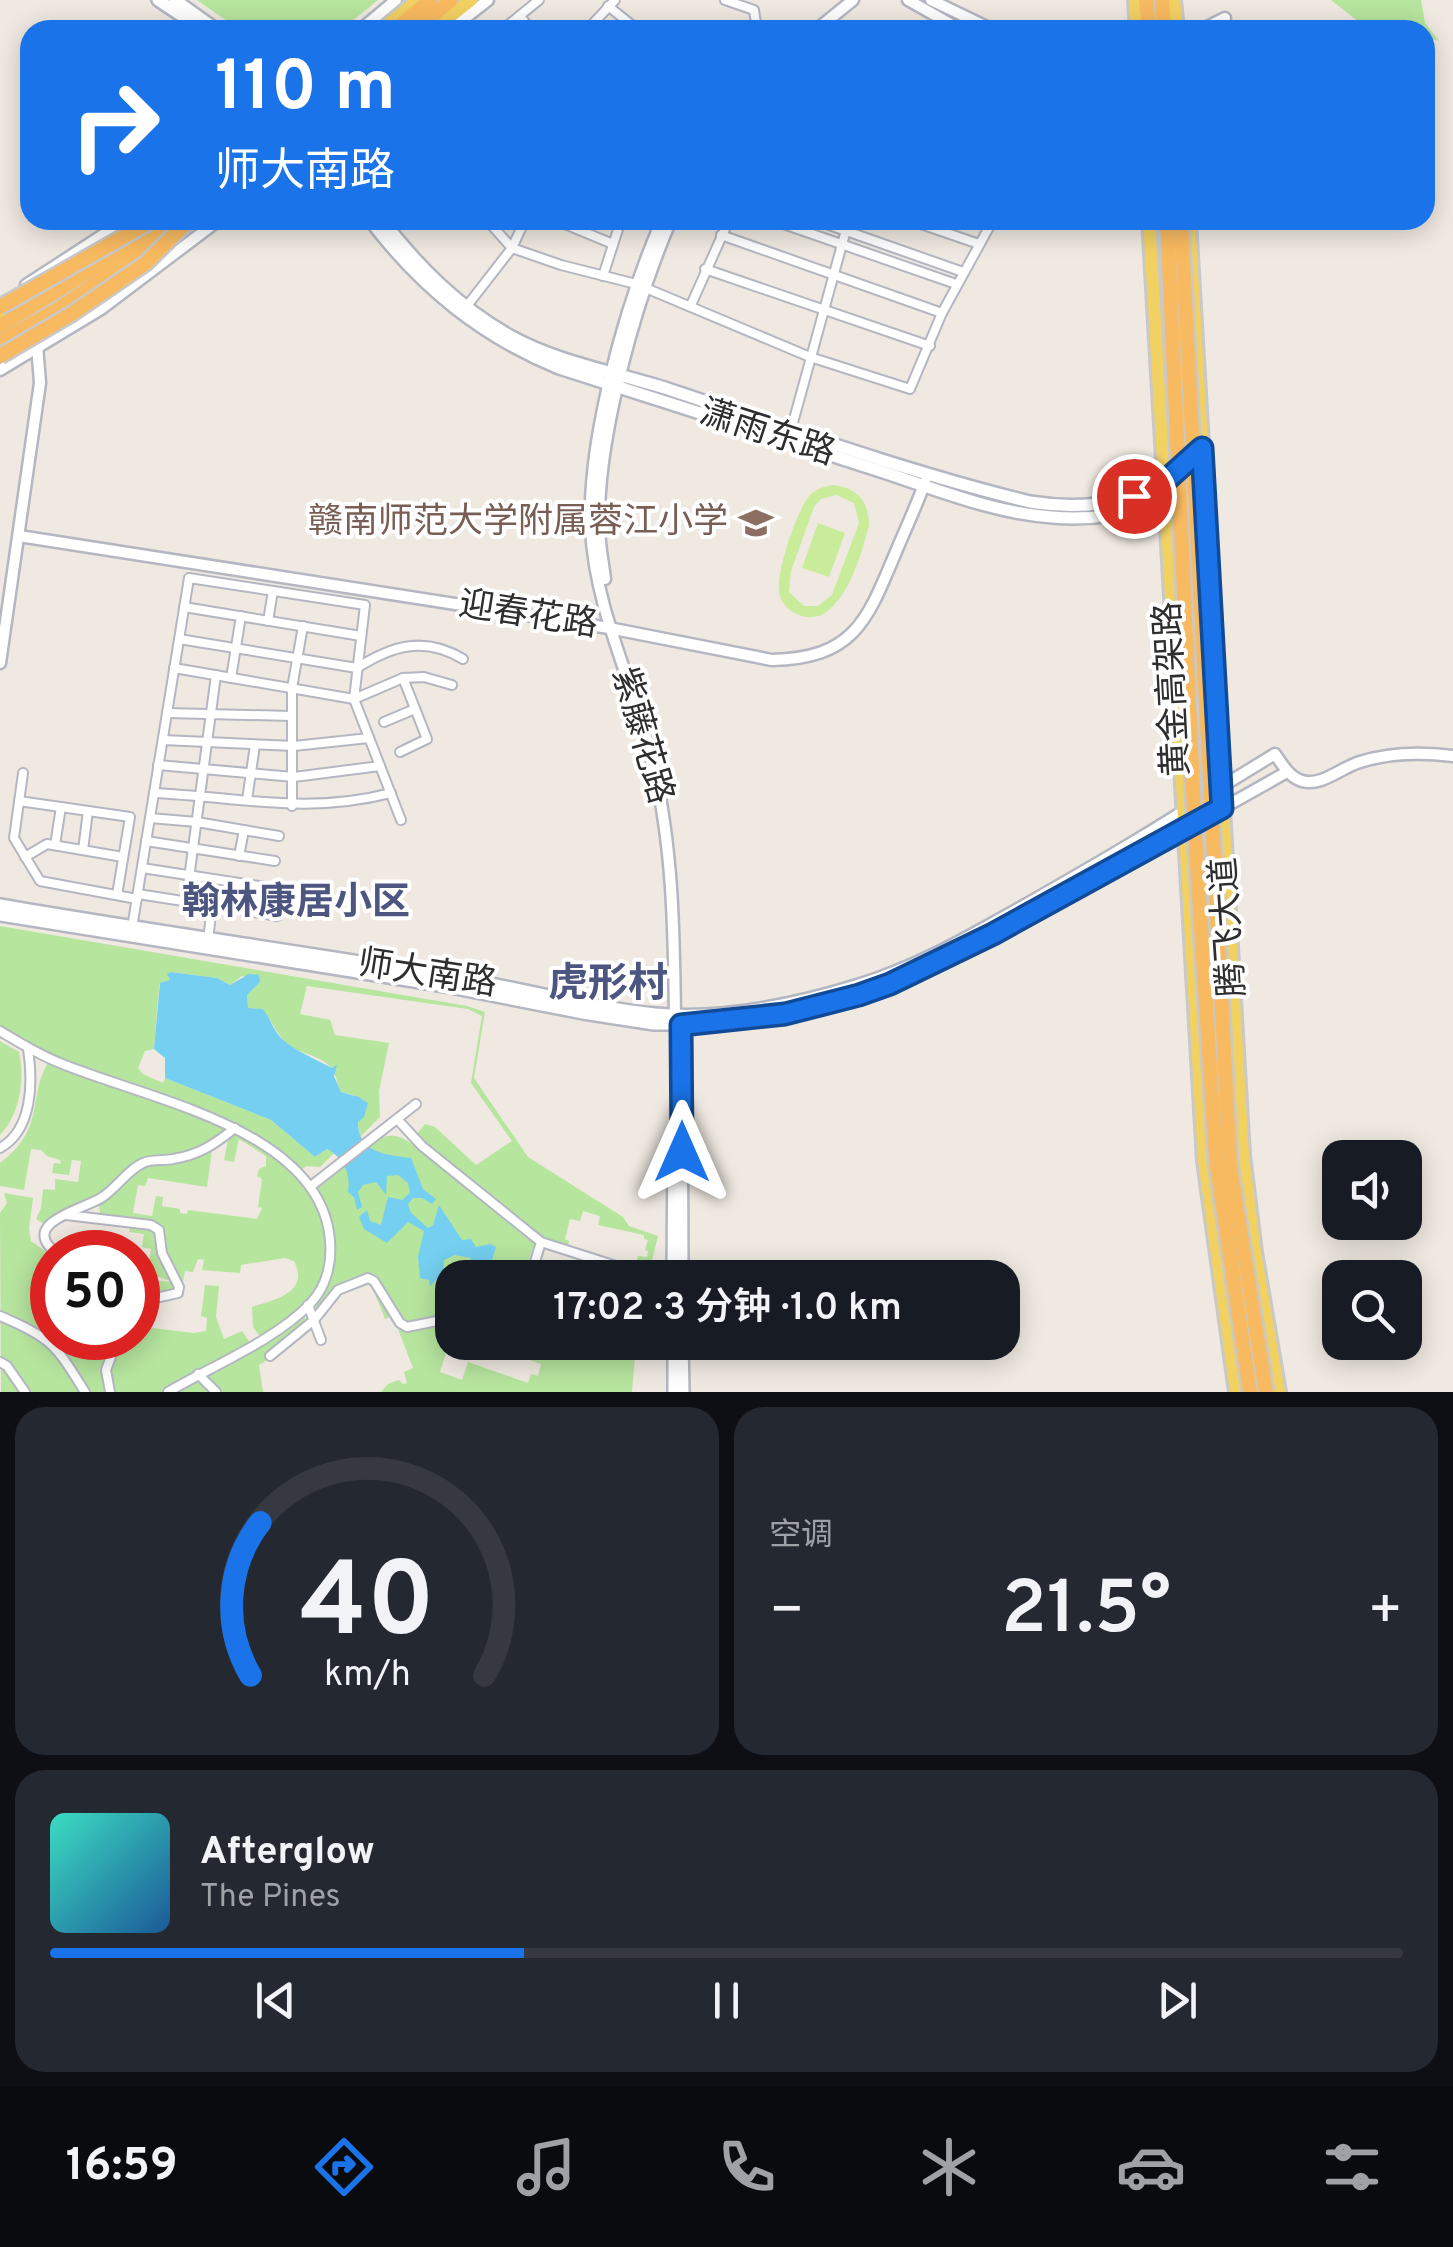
<!DOCTYPE html>
<html lang="zh">
<head>
<meta charset="utf-8">
<style>
	body { margin:0; font-family:Overpass,"Noto Sans SC",sans-serif; background:#242831; color:#f1f3f6; height:100vh; display:flex; flex-direction:column; font-size:38px; white-space:nowrap }
	* { box-sizing:border-box; margin:0 }
	p { font-size:32px; color:#9ea1a6 }
	.icon { flex:none; width:55px; height:55px; fill:none; stroke:currentColor; stroke-width:2; stroke-linecap:round; stroke-linejoin:round }
	.map { position:relative; height:1392px; overflow:hidden }
	.panel { display:flex; flex-direction:column; gap:15px; padding:15px; background:#0d0f14; flex:1 }
	.panel>* { flex:none }
	.banner { position:absolute; left:20px; top:20px; width:1415px; height:210px; border-radius:30px; box-shadow:0 5px 25px #0003; background:#1a73e8; color:#fff; overflow:hidden }
	.controls { position:absolute; left:1322px; top:1140px; display:grid; gap:20px }
	.controls a { display:grid; place-items:center; width:100px; height:100px; border-radius:20px; background:#171b24; box-shadow:0 5px 25px #0003; font-size:50px }
	.speed { position:absolute; left:30px; top:1230px; display:flex; gap:20px; font-size:50px; font-weight:700; text-align:center }
	.speed>* { display:grid; place-content:center; width:130px; height:130px; border-radius:50%; background:#171b24; box-shadow:0 5px 25px #0003; line-height:1 }
	.speed .limit { border:15px solid #d22; background:#fff; color:#111 }
	.pin { position:absolute; display:grid; place-items:center; width:85px; height:85px; color:#fff; margin:-42px; border:5px solid #fff; border-radius:50%; box-shadow:0 2px 10px #0007 }
	.me { position:absolute; width:110px; margin:-55px; rotate:0deg; stroke-linejoin:round; filter:drop-shadow(0 0 8px #0008) }
	.turn { display:flex; align-items:center; gap:35px; height:210px; padding:0 30px; font-size:45px }
	.turn .icon { width:130px; height:130px; stroke-width:2.5 }
	.turn b { display:block; font-size:70px; line-height:85px }
	.big { font-size:75px; font-weight:600; line-height:1.1 }
	.panel .tile { flex:1; display:flex; flex-direction:column; justify-content:center; gap:15px; min-width:0; padding:0 35px; border-radius:30px; background:#242831 }
	.panel .dial { align-items:center; gap:0 }
	.dial svg { height:260px; overflow:visible; fill:none; stroke:#363941; stroke-width:7; stroke-linecap:round; text-anchor:middle }
	.dial text { fill:#f1f3f6; stroke:none }
	.song { display:flex; align-items:center; gap:30px }
	.cover { width:120px; height:120px; border-radius:15px; background:linear-gradient(135deg,hsl(170 70% 55%),hsl(210 70% 35%)) }
	.played { height:10px; border-radius:5px; background:linear-gradient(90deg,#1a73e8 35%,#363941 35%) }
	.keys { display:flex; justify-content:space-around; direction:ltr }
	.heat { display:flex; justify-content:space-between; align-items:center; font-size:55px; direction:ltr }
	.panel .tiles { flex:1; display:grid; gap:15px; grid-template-columns:1fr 1fr }
	.tile:last-child { grid-column:span 2 }
	.trip { position:absolute; left:435px; top:1260px; width:585px; height:100px; border-radius:30px; background:#171b24; box-shadow:0 5px 25px #0003; font-weight:600; line-height:100px; text-align:center }
	.menu { display:flex; height:160px; justify-content:space-around; align-items:center; background:#090b0e; color:#9ea1a6 }
	.menu .icon { width:70px; height:70px }
	.menu .on { color:#1a73e8 }
	.menu b { font-size:45px; color:#f1f3f6 }
	.map>svg:first-child { display:block }
	.green { fill:#b6e59e; fill-rule:evenodd }
	.pitch { fill:#c9ec9a; fill-rule:evenodd }
	.water { fill:#75cff0 }
	.lines { fill:none; stroke-linecap:round; stroke-linejoin:round }
	.minor-casing { stroke:#b4b7c1; stroke-width:12 }
	.tertiary-casing { stroke:#b4b7c1; stroke-width:15 }
	.secondary-casing { stroke:#b4b7c1; stroke-width:16 }
	.primary-casing { stroke:#c9c9c9; stroke-width:18 }
	.trunk-casing { stroke:#c9c9c9; stroke-width:19 }
	.minor { stroke:#fff; stroke-width:8 }
	.tertiary { stroke:#fff; stroke-width:10 }
	.secondary { stroke:#fff; stroke-width:11 }
	.primary { stroke:#f2d163; stroke-width:12 }
	.trunk { stroke:#f8ba60; stroke-width:14 }
	.trunk-bridge-casing { stroke:#c9c9c9; stroke-width:19; stroke-linecap:butt }
	.trunk-bridge { stroke:#f8ba60; stroke-width:14 }
	.route-casing { stroke:#114b97; stroke-width:25 }
	.route { stroke:#1a73e8; stroke-width:18 }
	.labels { text-anchor:middle; dominant-baseline:central; stroke-width:8; stroke-linejoin:round; paint-order:stroke }
	.street-label { font-size:35px; fill:#2e2e2e; stroke:#fff }
	.education-label { font-size:35px; fill:#785e54; stroke:#fff; text-anchor:end }
	.neighbourhood-label { font-size:38px; font-weight:bold; fill:#4d5680; stroke:#fff }
	.quarter-label { font-size:40px; font-weight:bold; fill:#4d5680; stroke:#fff }
</style>
</head>
<body>
<div class="map">
<svg width="1453" height="1392" viewBox="0 0 1453 1392">
	<rect width="100%" height="100%" fill="#efe9e1"/>
	<g class="green">
		<path d="M197 0H378L341 30H240Z"/>
		<path d="M1331 0H1421L1425 23 1439 41 1425 37V30L1368 29Z"/>
		<path d="M0 926 467 1006 485 1012 474 1078 528 1157 623 1217 629 1226 658 1236 648 1277H632L638 1256 647 1257 648 1251 645 1250 648 1240 644 1239V1235L598 1225 600 1216 583 1211 580 1221 570 1219 565 1239 569 1241 567 1251 535 1241 523 1277 452 1278V1334L448 1333 443 1348 447 1350 440 1372 462 1380 468 1362 528 1383 531 1374 538 1376 541 1364 480 1343H557L556 1350 566 1356 567 1350 591 1343H636L632 1392H381L388 1384 399 1380 403 1384 407 1383 404 1372 413 1368 393 1316 385 1319 371 1284 345 1293 340 1285 320 1310 312 1303 302 1311 308 1325 273 1357 259 1365 263 1392H1L0 1213 7 1203 4 1193 33 1198 29 1228 31 1241 52 1256V1338H138V1329L144 1327 194 1333 206 1331 207 1318 201 1316 205 1285 219 1286 216 1317 224 1339 242 1331 251 1344 261 1338 253 1327 252 1307C275 1299 310 1293 294 1261L285 1258 241 1265 240 1273 202 1270 204 1260 198 1259 193 1272 185 1271 183 1281 178 1285V1293L138 1302V1279L173 1282 138 1270V1263L149 1262 151 1249 142 1247 144 1234 129 1232 131 1224 101 1218 98 1199 47 1226 36 1219 41 1208 43 1189 55 1190V1179L78 1182 81 1161 72 1160 69 1175 52 1173 54 1163 61 1164 60 1160 47 1156 41 1150 31 1149 24 1190 0 1186V1163C47 1128 26 1097 50 1059L0 1031ZM171 972 217 978 230 985 242 976 260 982 247 995 248 1008C270 1006 272 1030 286 1043 298 1054 323 1055 333 1070 336 1075 338 1086 341 1092L354 1095 360 1137 380 1117 379 1091 389 1043 335 1035 330 1020 300 1014 307 986 468 1009 482 1016 471 1083 512 1141 476 1165 435 1127 425 1124 410 1143C381 1117 334 1168 311 1186L300 1171 306 1166 320 1167 334 1153 327 1149 315 1157 271 1120 165 1078 163 1083 143 1074 138 1068 145 1051 154 1049 159 987 160 983 171 980 168 975ZM229 1136 224 1160 234 1162 239 1139 266 1156V1166L259 1169 257 1176 262 1179 258 1207 262 1208 257 1219 188 1210 187 1214 180 1213V1209L162 1206 163 1197 156 1196 152 1216 133 1213 138 1185 145 1186 148 1178 207 1187 212 1150Z"/>
		<path d="M0 1041 19 1052C25 1079 20 1114 0 1135Z"/>
	</g>
	<g class="pitch">
		<path d="M834 485C857 488 869 501 869 525 862 554 841 628 802 616 792 613 783 606 780 596 773 579 798 505 812 493 819 488 826 486 834 485ZM836 495 854 503 859 523 832 595 818 606H804L789 592 791 571 814 507 821 499Z"/>
		<path d="M818 523 845 533 829 577 802 568Z"/>
	</g>
	<path class="water" d="M171 972 217 978 230 985 249 974 259 975 260 982 247 995 248 1008 263 1009C270 1018 273 1029 281 1038 292 1049 317 1060 332 1068L337 1065 334 1076 341 1092 359 1097 368 1103 364 1117 358 1122C358 1153 386 1155 411 1158L423 1189 436 1199 432 1204 422 1198H413L408 1204 411 1213 428 1228 433 1225 439 1205 462 1240 471 1239 476 1247 490 1244 496 1247 487 1277H468L472 1268 467 1266 471 1258 455 1255 444 1260 443 1270 449 1278 447 1281 438 1278 430 1286 429 1280 420 1278 418 1257 424 1231 408 1222 387 1243 364 1229 359 1217 367 1210 370 1221 381 1225 388 1197 402 1200 410 1193 408 1183 398 1175 387 1176 386 1195 376 1182 363 1185 358 1192 362 1207 357 1210 354 1197 348 1192C351 1174 344 1158 327 1149L315 1157 271 1120 165 1078V1058L154 1049 160 983 170 980 167 974Z"/>
	<g class="lines">
		<g class="minor-casing">
			<g id="minor">
				<path d="M725 0 754 10 757 30"/>
				<path d="M608 6 638 30"/>
				<path d="M520 16 531 30"/>
				<path d="M502 30 539 0"/>
				<path d="M587 30 615 0"/>
				<path d="M487 220 512 248 561 265 636 284 810 357 910 389 942 313 993 220"/>
				<path d="M555 220 613 244"/>
				<path d="M772 220 956 284"/>
				<path d="M815 220 963 272"/>
				<path d="M909 220 979 244"/>
				<path d="M721 235 942 313"/>
				<path d="M705 269 930 346"/>
				<path d="M603 276 621 220"/>
				<path d="M691 305 729 220"/>
				<path d="M463 311 512 248 525 220"/>
				<path d="M791 430 846 230"/>
				<path d="M184 607 361 636"/>
				<path d="M268 621 273 591"/>
				<path d="M179 639 357 668C393 645 425 636 463 659"/>
				<path d="M174 668 354 699 403 678 424 677 452 685"/>
				<path d="M231 678 241 616"/>
				<path d="M167 713 292 716"/>
				<path d="M384 722 415 709"/>
				<path d="M163 740 294 746 369 738"/>
				<path d="M400 752 427 739 403 678"/>
				<path d="M158 765 294 777 380 766"/>
				<path d="M23 773 14 838 40 881 137 899"/>
				<path d="M154 793C239 797 306 815 391 793"/>
				<path d="M247 800 255 745"/>
				<path d="M19 801 130 817 117 895"/>
				<path d="M292 806V688L303 626"/>
				<path d="M150 818 197 822 279 836"/>
				<path d="M146 841 275 861"/>
				<path d="M55 845 61 807"/>
				<path d="M83 850 88 811"/>
				<path d="M239 856 244 830"/>
				<path d="M25 857 47 844 123 857"/>
				<path d="M142 868 272 888"/>
				<path d="M138 894 278 916"/>
				<path d="M186 901 216 675"/>
				<path d="M235 909 238 883"/>
				<path d="M132 928 189 578 365 605 354 699 401 820"/>
				<path d="M208 940 212 906"/>
				<path d="M0 1031C20 1043 39 1055 60 1063 146 1099 322 1129 330 1241 332 1264 326 1287 310 1304 274 1341 212 1366 168 1392"/>
				<path d="M397 1119 422 1146 541 1242 530 1278"/>
				<path d="M0 1148C33 1130 33 1081 28 1049"/>
				<path d="M311 1186 416 1104"/>
				<path d="M66 1215 151 1225 159 1230 162 1253 179 1287 178 1293 138 1302"/>
				<path d="M541 1242 635 1272"/>
				<path d="M55 1252C20 1223 81 1210 101 1198 116 1189 127 1170 143 1163 151 1159 164 1161 173 1159 199 1155 215 1144 235 1128"/>
				<path d="M308 1305 321 1340"/>
				<path d="M0 1316C53 1339 55 1344 85 1392"/>
				<path d="M93 1338 96 1346"/>
				<path d="M521 1342 538 1350"/>
				<path d="M270 1356 314 1320 338 1290 368 1278 374 1281 400 1323 407 1327 452 1318"/>
				<path d="M0 1362 7 1366 25 1392"/>
				<path d="M198 1374 216 1392"/>
				<path d="M110 1392 106 1370 118 1338"/>
			</g>
		</g>
		<g class="tertiary-casing">
			<g id="tertiary">
				<path d="M908 0 961 30"/>
				<path d="M931 0 993 30"/>
				<path d="M360 30 396 0"/>
				<path d="M450 30 488 0"/>
				<path d="M816 30 853 0"/>
				<path d="M1201 30 1225 18"/>
				<path d="M662 220C626 302 587 439 591 529 595 609 632 679 651 755 673 843 674 929 675 1018"/>
				<path d="M26 285 126 220"/>
				<path d="M0 370 101 309 219 220"/>
				<path d="M19 536 609 628 772 660C854 658 867 621 895 554 905 530 916 507 925 482"/>
				<path d="M605 579C603 562 599 544 599 526 597 438 636 301 671 220"/>
				<path d="M0 663 40 383 36 332"/>
				<path d="M1221 787 1275 754C1282 764 1289 777 1302 781 1321 787 1342 767 1360 762 1391 752 1421 752 1453 756"/>
				<path d="M1223 808 1287 772"/>
			</g>
		</g>
		<g class="secondary-casing">
			<g id="secondary">
				<path d="M158 0 203 30"/>
				<path d="M175 0 217 30"/>
				<path d="M370 220C421 287 481 336 559 368 665 401 771 436 877 470 933 488 993 513 1052 517 1086 520 1142 516 1170 494"/>
				<path d="M382 220C418 266 458 307 510 336 559 363 615 372 668 389 788 429 908 472 1030 502 1073 509 1134 507 1169 478"/>
				<path d="M0 905C149 931 298 951 447 976 517 987 585 1007 655 1014 720 1020 794 1005 856 986 919 967 976 933 1033 901 1094 866 1155 831 1214 792"/>
				<path d="M0 915 445 986 583 1013 654 1024H701L752 1019 820 1006 891 983 993 934 1218 811"/>
				<path d="M681 1025 682 1278"/>
				<path d="M673 1278 674 1130"/>
				<path d="M674 1342V1392"/>
				<path d="M682 1342 683 1392"/>
			</g>
		</g>
		<g class="primary-casing">
			<g id="primary">
				<path d="M1135 0 1137 30"/>
				<path d="M1174 0 1177 30"/>
				<path d="M381 30 418 0"/>
				<path d="M433 30 471 0"/>
				<path d="M1149 220 1204 1161 1236 1392"/>
				<path d="M1189 220 1243 1155 1255 1252 1279 1392"/>
				<path d="M0 317 31 299"/>
			</g>
		</g>
		<g class="trunk-casing">
			<g id="trunk">
				<path d="M1146 0 1149 30"/>
				<path d="M1162 0 1164 30"/>
				<path d="M395 30 430 0"/>
				<path d="M415 30 451 0"/>
				<path d="M0 326 126 248 165 220"/>
				<path d="M0 342 58 309 167 235"/>
			</g>
		</g>
		<use href="#minor" class="minor"/>
		<use href="#tertiary" class="tertiary"/>
		<use href="#secondary" class="secondary"/>
		<use href="#primary" class="primary"/>
		<use href="#trunk" class="trunk"/>
		<g class="trunk-bridge-casing">
			<g id="trunk-bridge">
				<path d="M1167 220 1195 834 1216 1161 1250 1392"/>
				<path d="M1181 220 1230 1165 1266 1392"/>
				<path d="M0 307 153 220"/>
				<path d="M0 356 73 313 146 263 189 220"/>
			</g>
		</g>
		<use href="#trunk-bridge" class="trunk-bridge"/>
	</g>
	<g class="lines">
		<g class="route-casing">
			<path id="route" d="M682 1152 681 1025 785 1014 859 995 890 984 993 934 1222 808 1202 448 1163 483 1134 496"/>
		</g>
		<use href="#route" class="route"/>
	</g>
	<defs>
		<g id="school-bare" transform="scale(2.7)"><path d="M0-5L7-2L0 1L-7-2ZM-4 1L0 2.5L4 1V4Q0 6-4 4Z" fill="#8d6e63" stroke="#fff" stroke-width="2.5" paint-order="stroke"/></g>
	</defs>
	<g fill-rule="evenodd">
		<use href="#school-bare" x="756" y="523"/>
	</g>
	<g class="labels">
		<g class="street-label">
			<text transform="translate(767 434) rotate(18)">潇雨东路</text>
			<text transform="translate(528 616) rotate(9)">迎春花路</text>
			<text transform="translate(1174 689) rotate(-93)">黄金高架路</text>
			<text transform="translate(641 736) rotate(74)">紫藤花路</text>
			<text transform="translate(1230 927) rotate(-94)">腾飞大道</text>
			<text transform="translate(427 975) rotate(9)">师大南路</text>
		</g>
		<g class="education-label">
			<text x="728" y="523">赣南师范大学附属蓉江小学</text>
		</g>
		<g class="neighbourhood-label">
			<text x="296" y="904">翰林康居小区</text>
		</g>
		<g class="quarter-label">
			<text x="608" y="986">虎形村</text>
		</g>
	</g>
</svg>
<div class="controls">
<a><svg class="icon" aria-label="sound" viewBox="0 0 24 24"><path d="M4 9h4l5-4v14l-5-4H4zM17 9q2 3 0 6"/></svg></a>
<a><svg class="icon" aria-label="search" viewBox="0 0 24 24"><circle cx="10" cy="10" r="6"/><path d="M15 15l6 6"/></svg></a>
</div>
<div class="speed"><div class="limit">50</div></div>
<div class="pin" style="left:1134px;top:496px;background:#d93025"><svg class="icon" aria-label="arrive" viewBox="0 0 24 24"><path d="M6 21V4h12l-3 4 3 4H6"/></svg></div>
<svg class="me" style="left:682px;top:1152px" viewBox="-20 -20 40 40"><path d="M0-17L14 15 0 8-14 15z" fill="#1a73e8" stroke="#fff" stroke-width="4"/></svg>
<div class="trip">17:02 · 3 分钟 · 1.0 km</div>
<div class="banner">
<div class="turn"><svg class="icon" aria-label="right" viewBox="0 0 24 24"><path d="M7 20v-9h11M14 6l5 5-5 5"/></svg><div><b>110 m</b>师大南路</div></div>
</div>
</div>
<section class="panel">
<div class="tiles">
<div class="tile dial"><svg viewBox="0 0 100 80">
<path d="M14 69A42 42 0 1 1 86 69"/>
<path d="M14 69A42 42 0 0 1 17 22" stroke="#1a73e8"/>
<text x="50" y="56" font-size="32" font-weight="700">40</text>
<text x="50" y="72" font-size="11">km/h</text>
</svg></div>
<div class="tile"><p>空调</p>
<div class="heat"><a>−</a><b class="big">21.5°</b><a>+</a></div>
</div>
<div class="tile">
<div class="song"><i class="cover"></i><div><b>Afterglow</b><p>The Pines</p></div></div>
<div class="played"></div>
<div class="keys"><svg class="icon" aria-label="previous" viewBox="0 0 24 24"><path d="M18 5L8 12l10 7zM5 5v14"/></svg><svg class="icon" aria-label="pause" viewBox="0 0 24 24"><path d="M8 5v14M16 5v14"/></svg><svg class="icon" aria-label="next" viewBox="0 0 24 24"><path d="M6 5l10 7-10 7zM19 5v14"/></svg></div>
</div>
</div>
</section>
<nav class="menu">
<b>16:59</b>
<svg class="icon on" aria-label="directions" viewBox="0 0 24 24"><path d="M12 3l9 9-9 9-9-9zM9 14v-3h6M13 9l2 2-2 2"/></svg>
<svg class="icon" aria-label="music" viewBox="0 0 24 24"><path d="M9 18V5l10-2v13"/><circle cx="6" cy="18" r="3"/><circle cx="16" cy="16" r="3"/></svg>
<svg class="icon" aria-label="phone" viewBox="0 0 24 24"><path d="M5 4h4l2 5-3 2q2 4 5 5l2-3 5 2v4C11 20 4 13 5 4z"/></svg>
<svg class="icon" aria-label="climate" viewBox="0 0 24 24"><path d="M12 3v18M4 7l16 10M4 17L20 7"/></svg>
<svg class="icon" aria-label="car" viewBox="0 0 24 24"><path d="M5 17H2v-5l4-1 3-4h7l3 4 3 1v5h-3M9 17h6M6 11h13"/><circle cx="7" cy="17" r="2"/><circle cx="17" cy="17" r="2"/></svg>
<svg class="icon" aria-label="filters" viewBox="0 0 24 24"><path d="M4 7h16M4 17h16"/><circle cx="9" cy="7" r="2"/><circle cx="15" cy="17" r="2"/></svg>
</nav>
</body>
</html>
